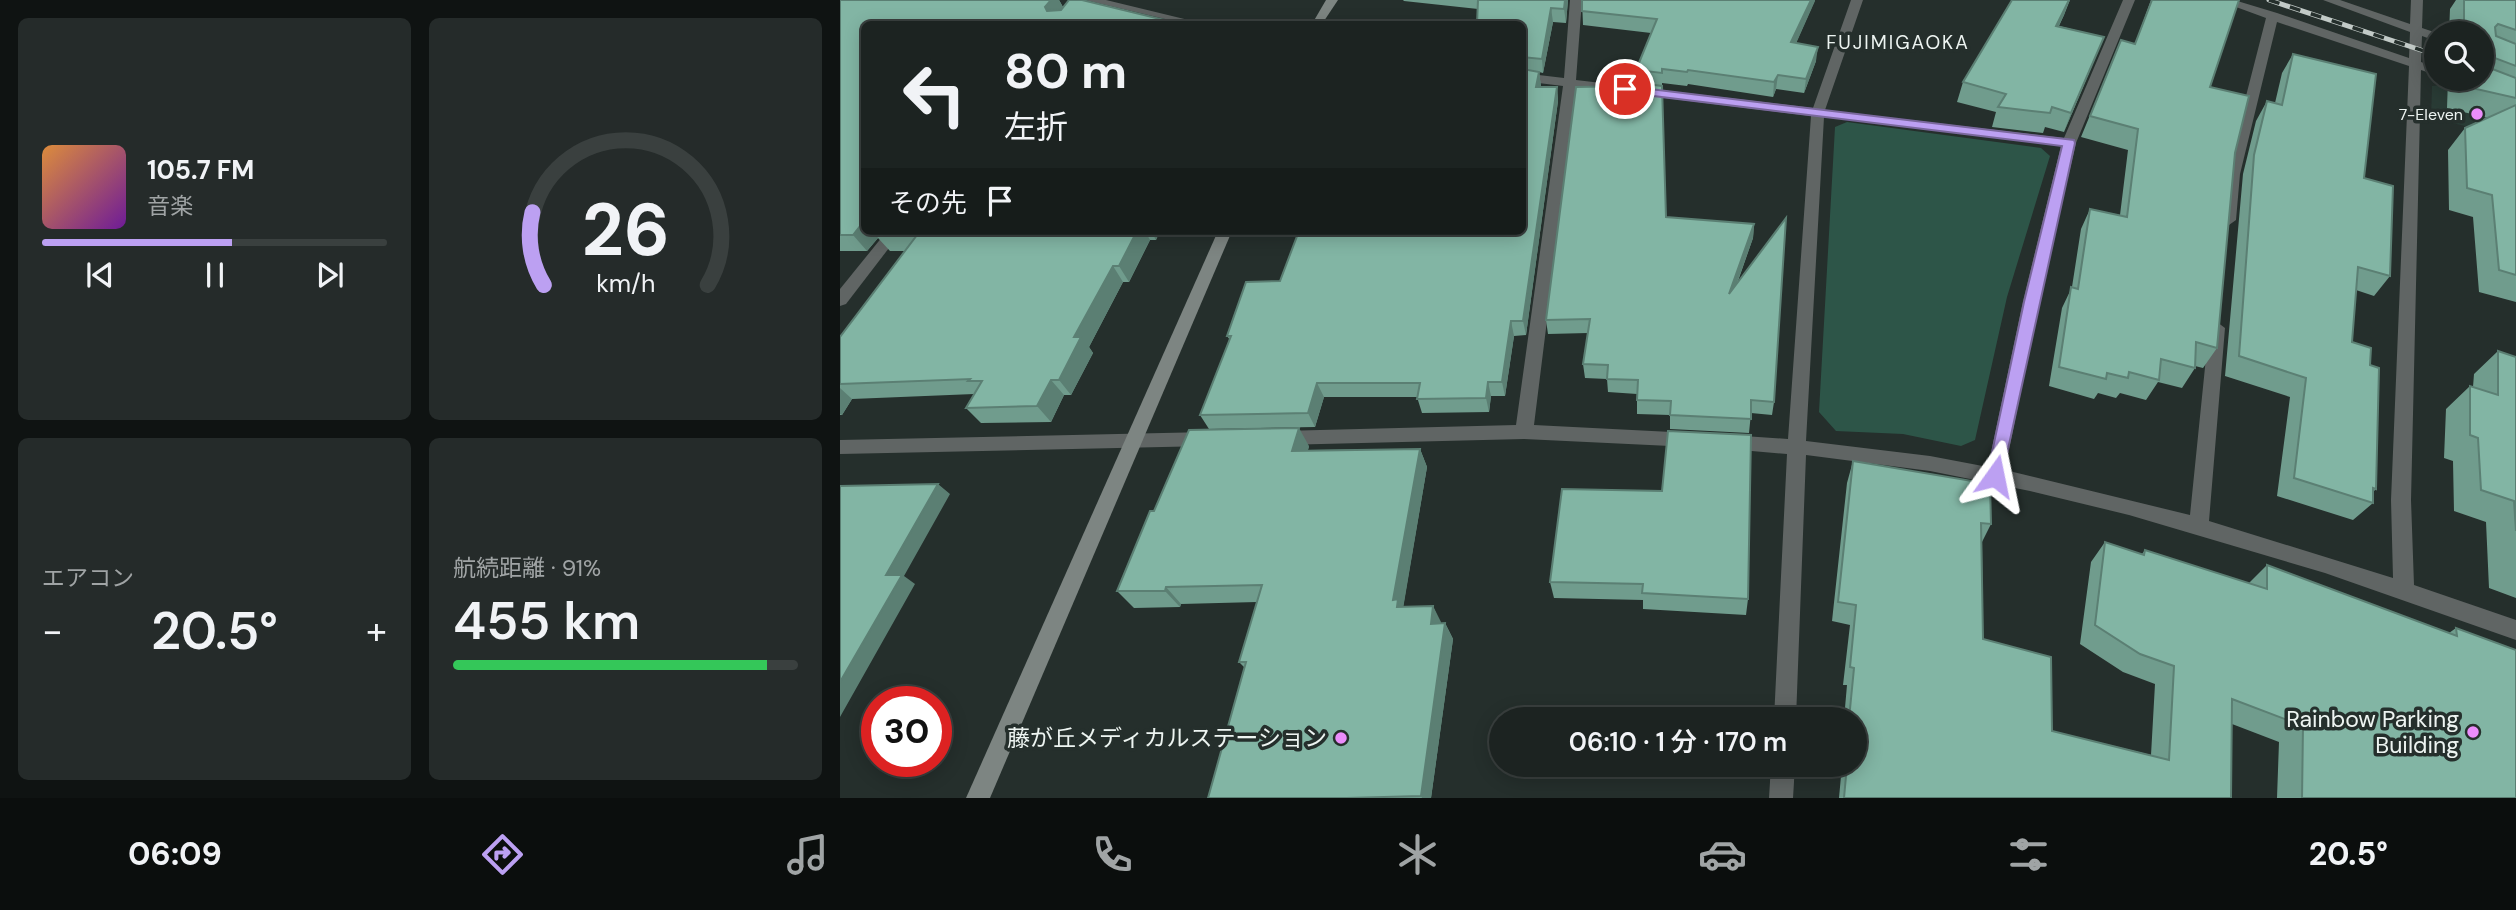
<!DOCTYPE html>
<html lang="ja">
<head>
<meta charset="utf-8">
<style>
	body { margin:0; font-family:"DM Sans","Noto Sans JP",sans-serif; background:#252b2a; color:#f1f3f6; height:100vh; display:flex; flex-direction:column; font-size:26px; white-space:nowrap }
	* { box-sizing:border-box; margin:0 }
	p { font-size:23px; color:#a0a4a5 }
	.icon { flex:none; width:38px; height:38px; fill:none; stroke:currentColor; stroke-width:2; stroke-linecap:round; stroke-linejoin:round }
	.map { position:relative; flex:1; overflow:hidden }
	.side { display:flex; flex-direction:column; gap:18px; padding:18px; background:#0f1312; width:840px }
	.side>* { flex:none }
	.top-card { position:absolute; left:21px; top:21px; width:665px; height:214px; border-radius:10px; box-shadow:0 4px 18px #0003,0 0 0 2px #3a403f; background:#1c2321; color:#f1f3f6; overflow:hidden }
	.buttons { position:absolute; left:1584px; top:21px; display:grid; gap:14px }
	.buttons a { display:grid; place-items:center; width:70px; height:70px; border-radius:50%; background:#1c2321; box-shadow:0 4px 18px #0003,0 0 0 2px #3a403f; font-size:35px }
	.speed { position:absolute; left:21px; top:686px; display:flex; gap:14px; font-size:35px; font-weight:700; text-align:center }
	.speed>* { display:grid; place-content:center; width:91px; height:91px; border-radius:50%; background:#1c2321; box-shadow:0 4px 18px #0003,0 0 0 2px #3a403f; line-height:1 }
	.speed .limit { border:10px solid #d22; background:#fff; color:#111 }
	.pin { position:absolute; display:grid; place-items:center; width:60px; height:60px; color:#fff; margin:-30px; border:4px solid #fff; border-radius:50%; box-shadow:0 2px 7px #0007 }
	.me { position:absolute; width:77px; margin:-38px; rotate:12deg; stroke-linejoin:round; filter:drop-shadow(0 0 5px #0008) }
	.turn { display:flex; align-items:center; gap:24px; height:147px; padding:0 28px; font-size:32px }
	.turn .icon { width:91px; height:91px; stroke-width:2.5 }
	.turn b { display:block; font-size:49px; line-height:60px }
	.then { display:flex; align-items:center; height:66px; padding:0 28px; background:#0003; gap:14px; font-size:26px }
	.big { font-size:52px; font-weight:600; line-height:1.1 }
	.side .card { flex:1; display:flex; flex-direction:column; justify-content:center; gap:10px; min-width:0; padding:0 24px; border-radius:10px; background:#252b2a }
	.side .dial { align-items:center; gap:0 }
	.dial svg { height:182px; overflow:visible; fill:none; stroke:#3a403f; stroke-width:7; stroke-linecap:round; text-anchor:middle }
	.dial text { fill:#f1f3f6; stroke:none }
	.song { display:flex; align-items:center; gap:21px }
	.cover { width:84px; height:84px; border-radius:10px; background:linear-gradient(135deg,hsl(30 70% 55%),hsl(280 70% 35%)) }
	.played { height:7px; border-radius:4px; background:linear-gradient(90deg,#bca0f2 55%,#3a403f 55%) }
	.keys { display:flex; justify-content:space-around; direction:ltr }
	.heat { display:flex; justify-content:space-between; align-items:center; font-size:38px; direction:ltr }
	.charge { height:10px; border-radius:5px; background:linear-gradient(90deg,#34c759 91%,#3a403f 0) }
	.side .tiles { flex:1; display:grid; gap:18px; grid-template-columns:repeat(2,1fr) }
	.trip { position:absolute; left:649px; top:707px; width:378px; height:70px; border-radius:35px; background:#1c2321; box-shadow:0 4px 18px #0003,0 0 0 2px #3a403f; font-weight:600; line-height:70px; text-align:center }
	.tab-bar { display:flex; height:112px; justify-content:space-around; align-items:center; background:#0b0e0d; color:#a0a4a5 }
	.tab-bar .icon { width:49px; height:49px }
	.tab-bar .selected { color:#bca0f2 }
	.tab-bar b { font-size:32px; color:#f1f3f6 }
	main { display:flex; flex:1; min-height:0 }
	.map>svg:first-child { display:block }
	.built { fill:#293b35 }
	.green { fill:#2d5548 }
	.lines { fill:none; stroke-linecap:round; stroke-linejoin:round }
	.street { fill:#606564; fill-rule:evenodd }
	.secondary { fill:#7d8582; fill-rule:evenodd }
	.rail-casing { stroke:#c2cac7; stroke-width:5 }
	.rail { stroke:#252f2c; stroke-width:3.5; stroke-dasharray:11; stroke-linecap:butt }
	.wall { fill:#709c8d }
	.shaded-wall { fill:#5b7f73 }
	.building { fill:#82b5a4; stroke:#5b7f73; stroke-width:2 }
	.route { fill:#bca0f2; stroke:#7a689d; stroke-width:2 }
	.poi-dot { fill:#eb8dfb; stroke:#252f2c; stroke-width:2.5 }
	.labels { text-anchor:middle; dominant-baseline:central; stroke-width:7; stroke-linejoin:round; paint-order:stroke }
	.far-poi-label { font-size:16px; fill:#edf4f1; stroke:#252f2c; text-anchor:end }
	.far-quarter-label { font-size:19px; letter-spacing:2px; fill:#edf4f1; stroke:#252f2c }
	.near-poi-label { font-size:23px; fill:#edf4f1; stroke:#252f2c; text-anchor:end }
</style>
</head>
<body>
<main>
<section class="side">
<div class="tiles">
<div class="card">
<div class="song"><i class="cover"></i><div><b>105.7 FM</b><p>音楽</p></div></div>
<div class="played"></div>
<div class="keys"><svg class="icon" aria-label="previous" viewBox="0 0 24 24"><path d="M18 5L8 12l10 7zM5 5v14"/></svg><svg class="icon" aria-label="pause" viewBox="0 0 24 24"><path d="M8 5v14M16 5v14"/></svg><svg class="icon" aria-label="next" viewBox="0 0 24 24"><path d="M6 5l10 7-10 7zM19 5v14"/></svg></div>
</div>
<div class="card dial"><svg viewBox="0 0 100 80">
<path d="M14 69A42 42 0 1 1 86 69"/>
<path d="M14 69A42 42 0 0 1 9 37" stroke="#bca0f2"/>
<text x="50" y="56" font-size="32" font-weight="700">26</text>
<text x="50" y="72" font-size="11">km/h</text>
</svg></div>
<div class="card"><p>エアコン</p>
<div class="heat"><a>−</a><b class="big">20.5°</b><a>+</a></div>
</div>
<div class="card"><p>航続距離 · 91%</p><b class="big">455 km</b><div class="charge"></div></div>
</div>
</section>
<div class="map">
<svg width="1676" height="798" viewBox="0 0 1676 798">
	<rect width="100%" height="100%" fill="#252f2c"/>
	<path class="built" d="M1604 85 1676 109V138L1591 118 1592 86Z"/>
	<path class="green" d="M1007 122 1201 148 1210 156 1167 297 1135 440 1121 446 1063 434 996 431 979 412 995 127Z"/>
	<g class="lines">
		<g class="street">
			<path d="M245 0H266L365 24H346Z"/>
			<path d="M730 0H742L736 80 973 108 1011 0H1023L985 110 1224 138 1283 0H1295L1236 143 1199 301 1165 470 1350 515 1369 328 1377 322 1385 328 1369 521 1553 578 1551 500 1569 66 1437 22 1400 174 1396 220 1389 225 1384 223 1382 220 1386 174 1426 18 1377 0H1394L1437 13 1569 58 1570 32 1483 0H1500L1570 24 1571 0H1583L1582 28 1597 33 1596 41 1582 36 1581 62 1596 67V75L1581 70 1571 500 1574 585 1676 620V640L1485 573 1289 515 1190 491 1090 471 966 455 956 719H934L947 454 889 449 883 447 880 442 883 437 889 435 948 439 971 116 736 87 694 425 851 433 857 435 860 440 857 445 851 447 684 439 441 445 435 443 432 438 435 433 441 431 676 425 723 86 682 81V73L724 78ZM984 117 1221 146 1183 301 1148 467 1090 456 966 441Z"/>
			<path d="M47 231H62L6 304 0 306V289Z"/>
			<path d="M368 432 374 434 377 439 374 444 368 446 0 454V440Z"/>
			<path d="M931 765H955L953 798H929Z"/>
		</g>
		<g class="secondary">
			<path d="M486 0H498L482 24H472Z"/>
			<path d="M378 231H392L150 798H126Z"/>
		</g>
		<g class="rail-casing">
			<path id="rail" d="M1429 0 1596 55"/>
		</g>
		<use href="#rail" class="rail"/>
	</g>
	<g class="wall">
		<path d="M0 0H219L223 7 341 24H24V231H320L316 240H310L289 282H283L249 347 253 353 231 395H224L211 422 141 423 126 408 134 394 12 399 2 415H0V337L65 251H50L38 238 27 251H0Z"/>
		<path d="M563 0H728L726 23 713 22 703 73 699 72 701 87H717L718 101 686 335 674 336 665 396H651L649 412 582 413 577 397H484L475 427 369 429 360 415 390 340 387 336 440 281 682 231V24L638 9 564 1Z"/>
		<path d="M742 0H975L956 43 976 61 964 93 936 89 933 97 848 84 847 86 822 83 826 217 914 224 913 238 897 284 934 402 932 415 911 413 909 433 830 429V415L797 414V394L768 392 767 379 745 378 743 364 748 333 708 334 706 320 789 86 796 83V70L811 33 743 25Z"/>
		<path d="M1230 0 1224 15 1219 26 1264 37 1224 132 1205 127 1203 133 1152 127 1156 112 1117 102 1123 82Z"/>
		<path d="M1311 0H1399L1370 87 1395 153 1377 348 1363 368 1355 366V368L1342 388 1318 382 1306 400 1280 393 1276 398 1258 393 1254 399 1209 386 1222 308 1232 287 1241 229 1250 209 1280 215 1288 150 1241 137 1281 40 1295 44Z"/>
		<path d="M1616 0H1676V302L1639 292 1633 217 1609 210 1608 150 1625 128 1648 118 1607 108 1608 79H1642V33H1609L1610 9Z"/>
		<path d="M1453 54 1524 178 1550 276 1534 296 1516 290 1512 342 1530 365 1536 489 1533 492V503L1513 520 1437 496 1450 397 1385 376 1403 174 1416 121 1427 101 1435 103 1442 73Z"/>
		<path d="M1658 351 1676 357V598L1649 588 1646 522 1614 511 1613 461 1604 458 1606 409 1630 386 1633 387 1634 374Z"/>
		<path d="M469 446 468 450 580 449 587 467 563 607 593 606 600 623H605L613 639 591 798H368L405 668 399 662 417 602 341 604 340 607 294 608 277 591 314 511Z"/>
		<path d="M1013 461 1151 524 1142 542 1143 639 1212 731 1311 755 1315 684 1283 672 1240 644 1251 562 1265 542 1302 554 1305 550 1409 583 1427 565 1609 633 1616 628 1676 798H1437L1439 742 1392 724 1391 798H999L1002 765H1015V719H1004L1007 685H1003L1010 625 992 621 1007 483Z"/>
		<path d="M722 489 908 599 906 615 803 609V600L714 598 710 582Z"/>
	</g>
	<g class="shaded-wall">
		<path d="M211 0H219L224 9 214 22 205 7Z"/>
		<path d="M725 0H728L726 23 724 9Z"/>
		<path d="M971 0H975V1L950 57 951 42Z"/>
		<path d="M1229 0 1224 15 1209 45 1216 26Z"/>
		<path d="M711 8 713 22 703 73 702 59Z"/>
		<path d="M1264 37 1224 132 1231 113Z"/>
		<path d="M978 47 976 61 964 93 966 79Z"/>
		<path d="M699 72 701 86 698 102 696 87Z"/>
		<path d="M938 75 936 89 933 97 934 82Z"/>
		<path d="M717 87 718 101 686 335 683 321Z"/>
		<path d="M24 221V231H44L36 235 38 238 27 251 13 235Z"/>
		<path d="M914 224 913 238 888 308 889 294Z"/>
		<path d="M297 231H305L310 240 289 282 279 266Z"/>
		<path d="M311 231H320L316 240Z"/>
		<path d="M273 266 283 282 249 347 253 353 231 395 219 380 234 337Z"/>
		<path d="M671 321 674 336 665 396 662 382Z"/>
		<path d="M211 380 224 395 211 422 197 406Z"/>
		<path d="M648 382 651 396 649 412 646 398Z"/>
		<path d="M477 383 484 397 475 427 468 413Z"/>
		<path d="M0 388 12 399 2 415 0 414Z"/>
		<path d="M459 428 469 446 463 469 452 451Z"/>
		<path d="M580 449 587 467 563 609 565 623 553 600Z"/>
		<path d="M98 484 110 494 64 576 75 584 0 717V682L46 575Z"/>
		<path d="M326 587 341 604 340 607 325 591Z"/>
		<path d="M593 606 601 622 598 640 591 624Z"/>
		<path d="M605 623 613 639 591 798H582L581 796Z"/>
	</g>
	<g class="building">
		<path d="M0 0H211L205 7 207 11 221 10 229 0H242L341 24H24V221L13 235H0Z"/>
		<path d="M638 0H725L724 9 711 8 702 59 682 57V24H637Z"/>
		<path d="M742 0H971L951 42 978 47 966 79 938 75 934 82 848 70 847 72 822 69V73L796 70 817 19 742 11Z"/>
		<path d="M1172 0H1229L1216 26 1264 37 1231 113 1212 107 1210 113 1158 107 1166 94 1123 82Z"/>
		<path d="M1312 0H1399L1370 87 1409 96 1395 153 1377 348 1356 342 1355 368 1321 359 1319 380 1289 372 1288 378 1267 373 1266 379 1219 367 1231 287 1238 289 1250 209 1287 217 1298 129 1250 116 1281 40 1295 44Z"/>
		<path d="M1624 0H1676V30L1658 24 1655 27 1656 36 1676 44V66L1647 55 1642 56V33H1624Z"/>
		<path d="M1453 54 1536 74 1524 178 1553 186 1550 276 1518 267 1512 342 1531 348 1530 365 1539 368 1536 489 1533 488V503L1454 478 1466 378 1399 356 1414 155 1427 101 1442 105Z"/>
		<path d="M1642 65 1676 78V98L1623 86V79H1642Z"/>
		<path d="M682 69 699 72 696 87H717L683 321H671L662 382H648L646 398 577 399 580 383H477L468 413 360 415 391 336H387L406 282 440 281 459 231H682Z"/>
		<path d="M791 82 822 86 826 217 914 224 889 294 946 218 934 402 911 400V419L830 415 831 401 797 400 798 380 767 379 768 365 743 364 750 319 706 320 736 87 789 86Z"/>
		<path d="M1676 105V275L1659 270 1652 195 1627 188 1625 128Z"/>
		<path d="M39 231H297L279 266H273L234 337H241L219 380H211L197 406 126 408 142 381H128L130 379 0 384V337L77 235H36Z"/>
		<path d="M1658 351 1676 357V531L1674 501 1641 490 1638 438 1630 435V386L1658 395Z"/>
		<path d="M459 428 452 451 580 449 553 600 558 599 557 607 593 606 591 624 605 623 581 796 507 798H368L406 662H399L422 585 326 587 325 591H277L310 511H314L349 430Z"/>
		<path d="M828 431 911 435 908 599 802 593 803 584 710 582 722 489 822 491Z"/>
		<path d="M1013 461 1150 484 1151 524 1141 523 1143 639 1211 657 1212 731 1329 760 1334 666 1300 654 1255 625 1265 542 1304 555 1305 550 1427 589V565L1617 636 1616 628 1676 650V798H1462L1463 726 1392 699 1391 798H1004L1007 765H1015V719H1009L1014 668 1010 667 1016 605 998 602Z"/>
		<path d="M98 484 46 575H62L0 682V486Z"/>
	</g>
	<path class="route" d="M785 86 1234 140 1235 143 1161 481H1149L1147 476 1184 302 1222 146 781 92V87Z"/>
	<g class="poi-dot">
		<circle cx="1637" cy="114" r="7"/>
		<circle cx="1633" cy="732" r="7"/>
		<circle cx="501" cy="738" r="7"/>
	</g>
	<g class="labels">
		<g class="far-poi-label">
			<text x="1623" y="114">7-Eleven</text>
		</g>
		<g class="far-quarter-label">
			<text x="1058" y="42">FUJIMIGAOKA</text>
		</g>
		<g class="near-poi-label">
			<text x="1619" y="719">Rainbow Parking<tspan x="1619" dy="26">Building</tspan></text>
			<text x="487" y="738">藤が丘メディカルステーション</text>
		</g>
	</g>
</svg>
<div class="buttons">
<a><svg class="icon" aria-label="search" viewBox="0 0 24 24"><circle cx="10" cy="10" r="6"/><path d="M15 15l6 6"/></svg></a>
</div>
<div class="speed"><div class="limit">30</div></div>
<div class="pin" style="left:785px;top:89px;background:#d93025"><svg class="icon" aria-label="arrive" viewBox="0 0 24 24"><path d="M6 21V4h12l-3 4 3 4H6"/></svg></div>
<svg class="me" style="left:1155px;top:476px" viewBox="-20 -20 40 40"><path d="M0-17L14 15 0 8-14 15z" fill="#bca0f2" stroke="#fff" stroke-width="4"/></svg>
<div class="trip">06:10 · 1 分 · 170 m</div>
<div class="top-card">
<div class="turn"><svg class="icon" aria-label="left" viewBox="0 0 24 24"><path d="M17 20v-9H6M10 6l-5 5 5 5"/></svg><div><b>80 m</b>左折</div></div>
<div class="then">その先<svg class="icon" aria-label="arrive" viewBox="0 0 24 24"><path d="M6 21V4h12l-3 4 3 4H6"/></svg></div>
</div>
</div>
</main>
<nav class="tab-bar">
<b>06:09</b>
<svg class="icon selected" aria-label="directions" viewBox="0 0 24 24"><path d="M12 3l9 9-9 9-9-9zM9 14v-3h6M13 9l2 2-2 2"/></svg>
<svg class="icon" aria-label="music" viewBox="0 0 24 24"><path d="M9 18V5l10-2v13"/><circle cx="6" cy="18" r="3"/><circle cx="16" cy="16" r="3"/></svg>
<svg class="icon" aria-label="phone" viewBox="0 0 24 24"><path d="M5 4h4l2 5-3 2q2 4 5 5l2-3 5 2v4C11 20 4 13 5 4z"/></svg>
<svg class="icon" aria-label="climate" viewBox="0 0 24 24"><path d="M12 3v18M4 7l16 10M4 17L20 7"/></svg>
<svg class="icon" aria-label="car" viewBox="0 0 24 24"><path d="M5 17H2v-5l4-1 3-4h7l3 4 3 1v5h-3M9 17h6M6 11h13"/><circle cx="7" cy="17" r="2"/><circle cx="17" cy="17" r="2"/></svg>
<svg class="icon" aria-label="filters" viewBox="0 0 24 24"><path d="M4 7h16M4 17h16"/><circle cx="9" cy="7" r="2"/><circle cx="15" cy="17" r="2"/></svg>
<b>20.5°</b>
</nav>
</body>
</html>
